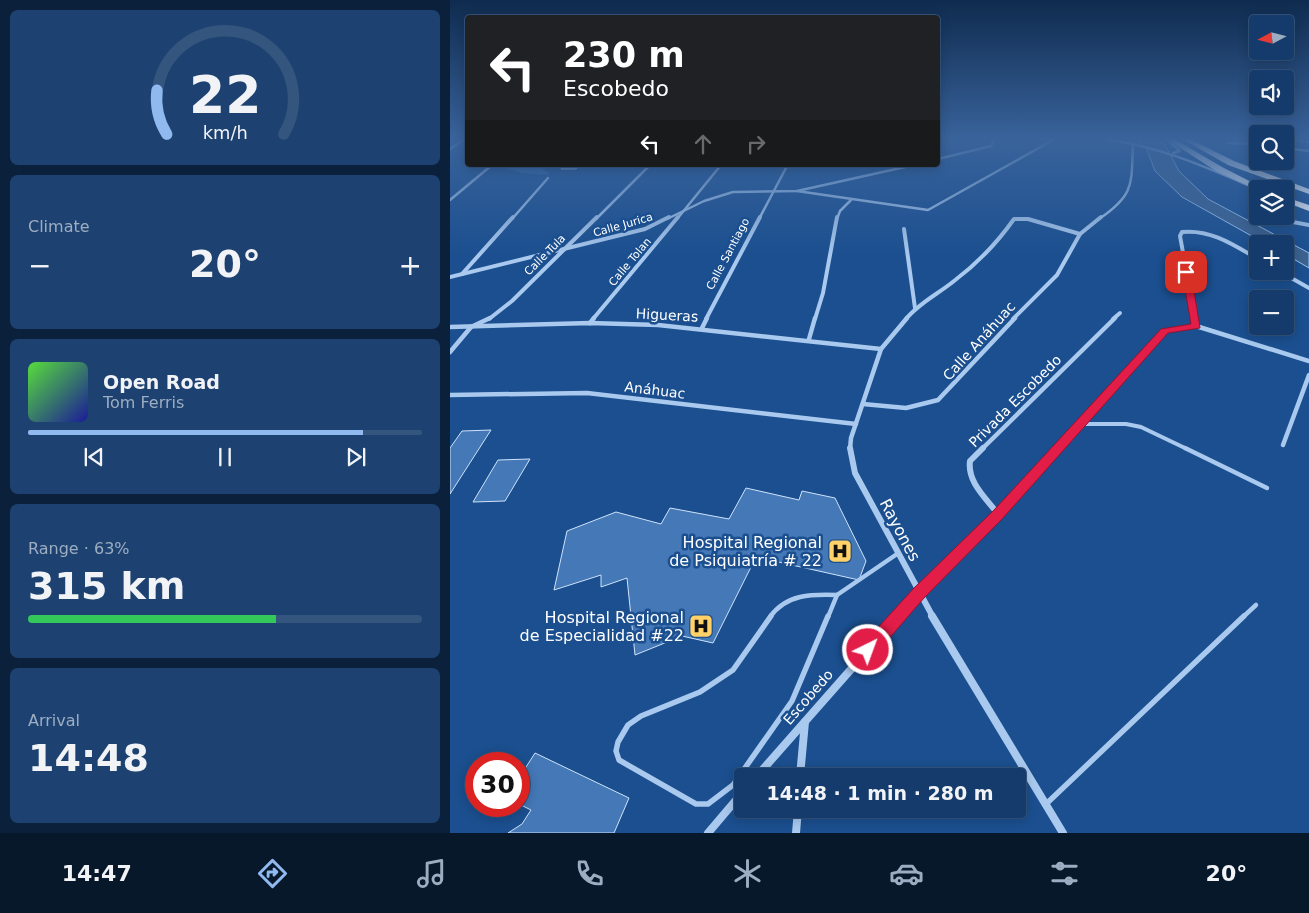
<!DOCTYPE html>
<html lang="en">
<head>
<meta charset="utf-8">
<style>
	body { margin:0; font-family:"DejaVu Sans",sans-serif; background:#1d4271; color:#f1f3f6; height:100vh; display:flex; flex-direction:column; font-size:19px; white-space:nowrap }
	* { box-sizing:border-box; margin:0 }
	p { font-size:16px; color:#9dadc1 }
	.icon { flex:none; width:28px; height:28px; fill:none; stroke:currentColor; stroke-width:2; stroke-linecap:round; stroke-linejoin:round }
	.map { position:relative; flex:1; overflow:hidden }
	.panel { display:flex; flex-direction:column; gap:10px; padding:10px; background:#0b203b; width:450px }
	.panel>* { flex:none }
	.banner { position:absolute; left:15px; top:15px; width:475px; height:152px; border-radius:5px; box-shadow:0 2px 12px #0003,0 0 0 1px #33557e; background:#202124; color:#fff; overflow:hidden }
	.needle { width:32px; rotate:263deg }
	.controls { position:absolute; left:799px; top:15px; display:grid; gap:10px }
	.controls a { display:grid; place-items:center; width:45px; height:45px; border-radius:5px; background:#143b6b; box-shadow:0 2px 12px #0003,0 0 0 1px #33557e; font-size:25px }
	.speed { position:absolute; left:15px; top:752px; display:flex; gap:10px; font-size:25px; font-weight:700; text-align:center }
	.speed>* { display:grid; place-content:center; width:65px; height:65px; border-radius:50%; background:#143b6b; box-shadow:0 2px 12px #0003,0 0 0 1px #33557e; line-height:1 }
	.speed .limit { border:8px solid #d22; background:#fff; color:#111 }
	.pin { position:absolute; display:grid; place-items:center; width:42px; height:42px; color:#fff; margin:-21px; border-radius:10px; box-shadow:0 2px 8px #0006 }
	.me { position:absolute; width:55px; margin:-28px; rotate:42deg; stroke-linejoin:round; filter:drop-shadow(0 0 4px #0008) }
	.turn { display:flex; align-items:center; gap:18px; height:105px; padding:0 15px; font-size:22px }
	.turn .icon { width:65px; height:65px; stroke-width:2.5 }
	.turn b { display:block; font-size:35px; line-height:42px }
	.lanes { display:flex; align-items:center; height:48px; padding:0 15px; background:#0003; justify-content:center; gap:25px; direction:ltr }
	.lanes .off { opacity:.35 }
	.big { font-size:38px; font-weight:600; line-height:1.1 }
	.panel .tile { flex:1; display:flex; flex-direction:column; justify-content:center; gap:8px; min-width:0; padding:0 18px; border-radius:8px; background:#1d4271 }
	.panel .dial { align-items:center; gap:0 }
	.dial svg { height:130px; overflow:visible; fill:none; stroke:#33557e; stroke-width:7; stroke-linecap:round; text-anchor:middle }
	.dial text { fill:#f1f3f6; stroke:none }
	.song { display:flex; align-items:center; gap:15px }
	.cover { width:60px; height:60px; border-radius:8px; background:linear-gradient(135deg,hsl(110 70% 55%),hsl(240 70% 35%)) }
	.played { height:5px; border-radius:2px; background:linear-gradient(90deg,#90b9f0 85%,#33557e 85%) }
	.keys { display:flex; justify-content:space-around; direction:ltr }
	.heat { display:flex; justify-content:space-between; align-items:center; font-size:28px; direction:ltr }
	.charge { height:8px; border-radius:4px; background:linear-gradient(90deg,#34c759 63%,#33557e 0) }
	.trip { position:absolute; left:284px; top:768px; width:292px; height:50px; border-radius:5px; background:#143b6b; box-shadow:0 2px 12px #0003,0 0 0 1px #33557e; font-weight:600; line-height:50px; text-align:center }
	.tab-bar { display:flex; height:80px; justify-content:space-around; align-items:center; background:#08182b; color:#9dadc1 }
	.tab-bar .icon { width:35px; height:35px }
	.tab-bar .on { color:#90b9f0 }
	.tab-bar b { font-size:22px; color:#f1f3f6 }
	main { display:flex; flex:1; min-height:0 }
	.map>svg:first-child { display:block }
	.green { fill:#2e69ad }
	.water { fill:#3c6290; stroke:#9cc4f0 }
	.building { fill:#4478b7; stroke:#cfe3fa }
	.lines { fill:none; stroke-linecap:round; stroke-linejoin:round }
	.service-far2 { stroke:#a9c9ee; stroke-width:4 }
	.service-far1 { stroke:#a9c9ee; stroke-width:4.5 }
	.service { stroke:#a9c9ee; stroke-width:5.5 }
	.minor-far4 { stroke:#a9c9ee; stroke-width:2.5 }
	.minor-far3 { stroke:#a9c9ee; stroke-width:4 }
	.minor-far2 { stroke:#a9c9ee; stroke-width:4.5 }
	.minor-far1 { stroke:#a9c9ee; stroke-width:6 }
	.minor { stroke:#a9c9ee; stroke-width:8 }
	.trunk { fill:#f8faff; fill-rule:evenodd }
	.rail { stroke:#fff; stroke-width:2; stroke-dasharray:5 2; stroke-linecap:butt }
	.route { fill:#e11d48; stroke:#92132f }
	.labels { text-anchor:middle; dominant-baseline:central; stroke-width:5; stroke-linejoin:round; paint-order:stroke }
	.far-street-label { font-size:11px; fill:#fff; stroke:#1b4f8f }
	.street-label { font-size:14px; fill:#fff; stroke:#1b4f8f }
	.near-street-label { font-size:16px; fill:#fff; stroke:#1b4f8f }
	.near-poi-label { font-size:16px; fill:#fff; stroke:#1b4f8f; text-anchor:end }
</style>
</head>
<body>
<main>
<section class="panel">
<div class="tile dial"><svg viewBox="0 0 100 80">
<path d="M14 69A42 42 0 1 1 86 69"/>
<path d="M14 69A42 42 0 0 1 8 42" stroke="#90b9f0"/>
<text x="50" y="56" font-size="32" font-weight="700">22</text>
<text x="50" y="72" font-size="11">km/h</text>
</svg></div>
<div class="tile"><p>Climate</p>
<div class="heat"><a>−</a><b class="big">20°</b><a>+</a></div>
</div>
<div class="tile">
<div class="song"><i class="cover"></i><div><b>Open Road</b><p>Tom Ferris</p></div></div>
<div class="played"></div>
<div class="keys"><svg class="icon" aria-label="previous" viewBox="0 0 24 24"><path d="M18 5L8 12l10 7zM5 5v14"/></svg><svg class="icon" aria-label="pause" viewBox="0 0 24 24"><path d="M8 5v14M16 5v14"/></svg><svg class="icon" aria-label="next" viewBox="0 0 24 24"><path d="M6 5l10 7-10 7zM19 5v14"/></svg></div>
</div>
<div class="tile"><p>Range · 63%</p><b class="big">315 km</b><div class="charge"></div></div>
<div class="tile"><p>Arrival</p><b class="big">14:48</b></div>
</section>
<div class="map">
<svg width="859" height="833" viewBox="0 0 859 833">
	<rect width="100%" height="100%" fill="#1b4f8f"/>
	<path class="green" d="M53 165H85L98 172 99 175 71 173 51 166Z"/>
	<path class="water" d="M688 140H709L715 145 729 171 758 199 859 253V268L835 254V244H816L732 197 705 171 697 150Z"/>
	<g class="building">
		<path d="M115 165H129L126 169H111Z"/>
		<path d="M41 430 0 494V448L12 431Z"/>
		<path d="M80 459 55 501 23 502 48 460Z"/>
		<path d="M296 488 349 500 352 491 385 498 416 561 409 580 306 557 263 643 232 636 185 655 177 578 151 587V575L104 590 117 531 166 512 211 524 220 508 279 519Z"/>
		<path d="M85 753 179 798 164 833H58L72 824 81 810 69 804V778Z"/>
	</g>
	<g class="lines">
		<path class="service-far2" d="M630 424H676L691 427 737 449"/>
		<g class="service-far1">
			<path d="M735 448 817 488"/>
			<path d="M387 595 447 554"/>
			<path d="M320 617C336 594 362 594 387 595"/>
			<path d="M378 617 387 595"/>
			<path d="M793 617 806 605"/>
		</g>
		<g class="service">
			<path d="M321 616 283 670 250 692 191 716 178 725 168 742 166 751 169 760 246 804H258L283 785 342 701 378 616"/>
			<path d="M595 805 794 616"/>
		</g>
		<g class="minor-far4">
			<path d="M660 140C714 148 755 167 805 188"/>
			<path d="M717 140 730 151 723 153"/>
			<path d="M778 143 808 144"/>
			<path d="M835 148 859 151"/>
			<path d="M0 149 13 140"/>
			<path d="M488 159 541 146 544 140"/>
			<path d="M347 191 478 210 603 140"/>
			<path d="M0 200 42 165"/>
			<path d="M62 219 98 178"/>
			<path d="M146 219 200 165"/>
			<path d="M217 219 254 201 283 192 347 191 464 165"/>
			<path d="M227 219 271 165"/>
			<path d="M309 219 337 166"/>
			<path d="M387 219 390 211 401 200"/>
			<path d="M649 219C686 194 681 183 683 143"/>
		</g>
		<g class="minor-far3">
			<path d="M827 219 859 225"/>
			<path d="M454 229 465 308"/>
			<path d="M829 271 859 288"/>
			<path d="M12 274 63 217"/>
			<path d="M0 277 195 229 219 217"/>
			<path d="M39 319 62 301 147 217"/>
			<path d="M143 319 228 217"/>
			<path d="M256 319 310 217"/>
			<path d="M365 319 373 293 387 217"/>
			<path d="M456 319C469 303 488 294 504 281 528 263 547 243 564 219H578L630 234"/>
			<path d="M563 319 607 275 630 234 651 217"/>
			<path d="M663 319 670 313"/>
			<path d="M745 319 730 236 732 232C761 229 784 245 808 259"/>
		</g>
		<g class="minor-far2">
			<path d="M745 318 746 326"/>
			<path d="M140 323 144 318"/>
			<path d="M0 327 140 323 208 325 431 349"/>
			<path d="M252 328 257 318"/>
			<path d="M359 339 365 318"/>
			<path d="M0 352 21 327 40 318"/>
			<path d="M0 395 137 393 406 424"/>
			<path d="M413 404 456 408 488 400 565 318"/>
			<path d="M833 445 859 375"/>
			<path d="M400 449 401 438 431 349 457 318"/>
			<path d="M532 449 665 318"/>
			<path d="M607 449 715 331 746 326 859 361"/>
		</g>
		<g class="minor-far1">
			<path d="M400 448 405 473 483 617"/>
			<path d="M533 448 520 461C517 482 536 498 548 514"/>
			<path d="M447 617 468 593 548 514 608 448"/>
		</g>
		<g class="minor">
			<path d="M482 616 613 833"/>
			<path d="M307 776 448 616"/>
			<path d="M350 776 355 722"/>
			<path d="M258 833 292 793"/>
			<path d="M346 833 348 809"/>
		</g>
		<g class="trunk">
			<path d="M718 140H726L772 167 815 189 808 190 766 171Z"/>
			<path d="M734 140H742L784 161 859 189V194L778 165Z"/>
			<path d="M835 197 859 205V211L835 202Z"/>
		</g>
		<path class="rail" d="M842 140 859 142"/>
	</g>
	<linearGradient id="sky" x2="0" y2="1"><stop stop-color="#0f2b4f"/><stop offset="0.54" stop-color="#39639b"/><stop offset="1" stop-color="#39639b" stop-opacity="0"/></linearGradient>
	<rect width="859" height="257" fill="url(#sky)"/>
	<path class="route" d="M736 269 741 272 750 328 718 333 553 518 474 598 424 656 418 658 412 656 410 650 412 645 463 589 544 510 711 329 741 324 732 272Z"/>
	<defs>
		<g id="hospital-square" transform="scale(1.25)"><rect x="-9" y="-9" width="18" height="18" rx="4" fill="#ffd166" stroke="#1b4f8f"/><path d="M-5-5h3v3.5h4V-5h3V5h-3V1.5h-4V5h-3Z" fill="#111"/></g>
	</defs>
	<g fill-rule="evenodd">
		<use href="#hospital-square" x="390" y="551"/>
		<use href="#hospital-square" x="251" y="626"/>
	</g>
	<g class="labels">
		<g class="far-street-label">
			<text transform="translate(173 225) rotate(-16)">Calle Jurica</text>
			<text transform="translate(278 254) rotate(-62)">Calle Santiago</text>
			<text transform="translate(95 255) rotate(-45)">Calle Tula</text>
			<text transform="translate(180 262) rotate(-50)">Calle Tolan</text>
		</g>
		<g class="street-label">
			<text transform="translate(217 315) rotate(3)">Higueras</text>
			<text transform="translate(529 341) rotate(-48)">Calle Anáhuac</text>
			<text transform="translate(205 390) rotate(7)">Anáhuac</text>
			<text transform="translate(565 401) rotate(-45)">Privada Escobedo</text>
			<text transform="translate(358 697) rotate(-49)">Escobedo</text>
		</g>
		<g class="near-street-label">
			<text transform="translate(450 530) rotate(62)">Rayones</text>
		</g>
		<g class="near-poi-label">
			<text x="372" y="542">Hospital Regional<tspan x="372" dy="18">de Psiquiatría # 22</tspan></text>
			<text x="234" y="617">Hospital Regional<tspan x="234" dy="18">de Especialidad #22</tspan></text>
		</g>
	</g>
</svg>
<div class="controls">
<a><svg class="needle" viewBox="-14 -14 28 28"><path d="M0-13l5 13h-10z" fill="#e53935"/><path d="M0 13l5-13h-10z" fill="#9dadc1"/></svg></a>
<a><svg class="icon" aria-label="sound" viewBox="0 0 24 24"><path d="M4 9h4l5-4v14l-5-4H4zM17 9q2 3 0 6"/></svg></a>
<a><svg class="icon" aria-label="search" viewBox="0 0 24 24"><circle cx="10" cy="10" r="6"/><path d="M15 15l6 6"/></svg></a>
<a><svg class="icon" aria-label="layers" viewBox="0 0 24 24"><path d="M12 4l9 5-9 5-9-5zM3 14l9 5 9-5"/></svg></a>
<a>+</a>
<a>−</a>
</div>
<div class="speed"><div class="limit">30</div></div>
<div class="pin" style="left:736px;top:272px;background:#d93025"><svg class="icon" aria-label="arrive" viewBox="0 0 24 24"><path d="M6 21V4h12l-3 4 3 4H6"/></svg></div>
<svg class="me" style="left:418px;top:650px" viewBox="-20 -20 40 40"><circle r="17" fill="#e11d48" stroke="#fff" stroke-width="3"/><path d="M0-11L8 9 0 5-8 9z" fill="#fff"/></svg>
<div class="trip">14:48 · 1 min · 280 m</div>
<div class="banner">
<div class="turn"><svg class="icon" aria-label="left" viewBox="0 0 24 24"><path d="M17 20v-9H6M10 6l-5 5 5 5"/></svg><div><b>230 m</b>Escobedo</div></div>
<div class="lanes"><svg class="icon" aria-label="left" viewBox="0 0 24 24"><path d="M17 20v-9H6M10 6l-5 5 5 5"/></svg><svg class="icon off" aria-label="ahead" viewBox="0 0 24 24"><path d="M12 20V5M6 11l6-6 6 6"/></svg><svg class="icon off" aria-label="right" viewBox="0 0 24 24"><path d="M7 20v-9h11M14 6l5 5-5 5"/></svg></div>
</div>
</div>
</main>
<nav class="tab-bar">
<b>14:47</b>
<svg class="icon on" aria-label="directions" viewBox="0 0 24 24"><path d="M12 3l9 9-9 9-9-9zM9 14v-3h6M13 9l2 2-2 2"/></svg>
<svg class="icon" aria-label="music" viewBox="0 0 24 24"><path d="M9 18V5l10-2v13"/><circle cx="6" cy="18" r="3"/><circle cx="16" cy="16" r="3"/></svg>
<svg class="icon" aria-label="phone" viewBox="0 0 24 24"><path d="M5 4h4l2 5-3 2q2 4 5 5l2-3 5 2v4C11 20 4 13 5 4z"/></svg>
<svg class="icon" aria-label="climate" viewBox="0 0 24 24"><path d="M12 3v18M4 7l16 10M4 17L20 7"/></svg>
<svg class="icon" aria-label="car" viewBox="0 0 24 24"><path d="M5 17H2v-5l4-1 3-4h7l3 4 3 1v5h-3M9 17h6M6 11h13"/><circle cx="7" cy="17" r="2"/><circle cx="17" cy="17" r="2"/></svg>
<svg class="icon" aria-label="filters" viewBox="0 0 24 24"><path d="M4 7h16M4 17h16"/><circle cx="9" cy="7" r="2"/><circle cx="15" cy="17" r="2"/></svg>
<b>20°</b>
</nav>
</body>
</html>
